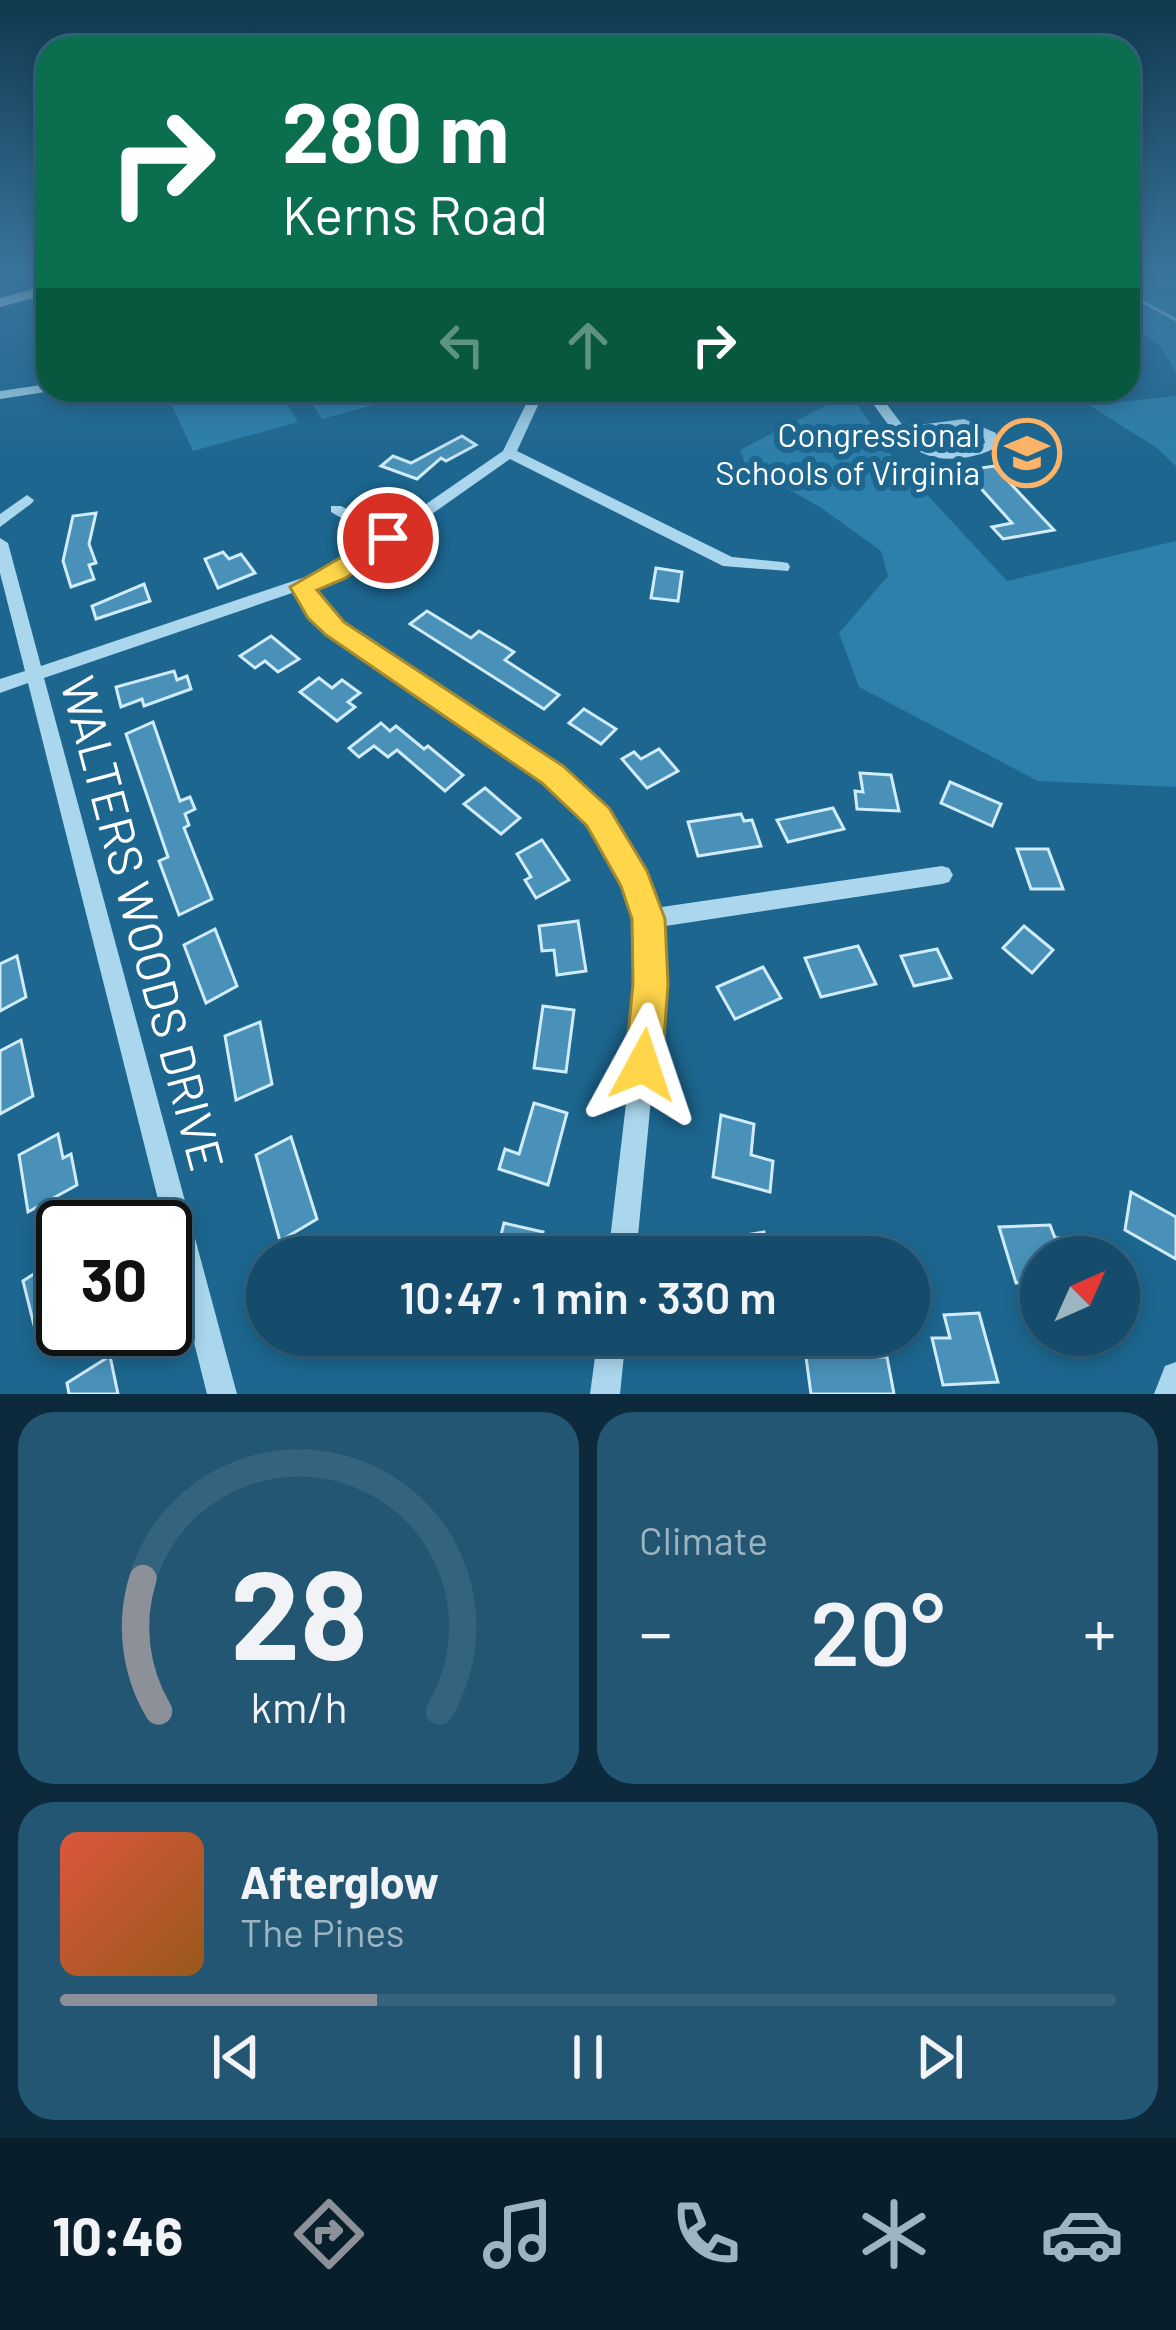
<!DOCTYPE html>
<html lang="en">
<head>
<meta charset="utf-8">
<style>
	body { margin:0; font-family:Barlow,sans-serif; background:#225673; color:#f1f3f6; height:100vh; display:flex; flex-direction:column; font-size:45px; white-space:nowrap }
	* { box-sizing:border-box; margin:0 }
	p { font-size:39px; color:#9db4c1 }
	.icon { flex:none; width:66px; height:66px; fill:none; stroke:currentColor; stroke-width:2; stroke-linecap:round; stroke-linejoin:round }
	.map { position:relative; height:1394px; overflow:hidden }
	.side { display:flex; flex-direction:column; gap:18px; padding:18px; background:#0c2a3b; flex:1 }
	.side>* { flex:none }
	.top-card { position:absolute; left:36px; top:36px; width:1104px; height:366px; border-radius:36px; box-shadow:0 6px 18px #0003,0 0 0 3px #34637e; background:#0b6e4f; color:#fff; overflow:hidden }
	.needle { width:78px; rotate:45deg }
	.tools { position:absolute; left:1020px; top:1236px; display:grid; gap:24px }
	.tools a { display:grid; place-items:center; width:120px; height:120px; border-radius:50%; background:#154c6b; box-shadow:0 6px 18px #0003,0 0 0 3px #34637e; font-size:60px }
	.speed { position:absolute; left:36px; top:1200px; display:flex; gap:24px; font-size:60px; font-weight:700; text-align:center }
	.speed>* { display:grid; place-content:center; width:156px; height:156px; border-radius:50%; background:#154c6b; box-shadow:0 6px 18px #0003,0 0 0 3px #34637e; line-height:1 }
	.speed .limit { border:6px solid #111; border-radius:18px; background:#fff; color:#111 }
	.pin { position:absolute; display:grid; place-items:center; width:102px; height:102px; color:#fff; margin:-51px; border:6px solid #fff; border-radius:50%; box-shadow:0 3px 12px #0007 }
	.me { position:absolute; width:132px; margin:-66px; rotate:5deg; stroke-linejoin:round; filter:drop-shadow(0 0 9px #0008) }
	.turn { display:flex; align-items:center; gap:42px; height:252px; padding:0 48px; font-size:54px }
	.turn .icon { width:156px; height:156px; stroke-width:2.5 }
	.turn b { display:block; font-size:84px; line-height:102px }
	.lanes { display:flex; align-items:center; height:114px; padding:0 48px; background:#0003; justify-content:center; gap:60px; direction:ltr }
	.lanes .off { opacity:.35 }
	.big { font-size:90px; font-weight:600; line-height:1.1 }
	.side .widget { flex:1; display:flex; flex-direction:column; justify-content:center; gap:18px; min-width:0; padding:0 42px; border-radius:36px; background:#225673 }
	.side .dial { align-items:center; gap:0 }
	.dial svg { height:312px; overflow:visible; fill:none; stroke:#34637e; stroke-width:7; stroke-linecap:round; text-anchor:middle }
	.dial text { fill:#f1f3f6; stroke:none }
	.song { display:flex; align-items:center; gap:36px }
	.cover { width:144px; height:144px; border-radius:18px; background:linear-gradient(135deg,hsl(10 70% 55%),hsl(30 70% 35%)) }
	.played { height:12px; border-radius:6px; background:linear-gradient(90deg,#8c9099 30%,#34637e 30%) }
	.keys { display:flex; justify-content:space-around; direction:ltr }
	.heat { display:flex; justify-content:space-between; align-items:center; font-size:66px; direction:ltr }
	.side .tiles { flex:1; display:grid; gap:18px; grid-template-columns:1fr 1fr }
	.widget:last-child { grid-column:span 2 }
	.trip { position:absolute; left:246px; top:1236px; width:684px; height:120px; border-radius:60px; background:#154c6b; box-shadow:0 6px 18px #0003,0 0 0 3px #34637e; font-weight:600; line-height:120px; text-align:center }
	.tabs { display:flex; height:192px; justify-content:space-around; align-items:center; background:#081e2b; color:#9db4c1 }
	.tabs .icon { width:84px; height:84px }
	.tabs .current { color:#8c9099 }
	.tabs b { font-size:54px; color:#f1f3f6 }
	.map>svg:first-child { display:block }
	.green { fill:#2c80ab }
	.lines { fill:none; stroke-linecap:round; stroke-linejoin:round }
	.stream { stroke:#9ed4f0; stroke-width:3 }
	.building { fill:#4991b8; stroke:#d0ecfa; stroke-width:3 }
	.minor { fill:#aad7ee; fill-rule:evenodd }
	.major { fill:#f1f9ff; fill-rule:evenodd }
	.route { fill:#ffd54a; stroke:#a68a30; stroke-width:3 }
	.labels { text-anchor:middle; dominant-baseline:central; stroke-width:12; stroke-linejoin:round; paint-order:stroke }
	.far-poi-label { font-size:33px; fill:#fff; stroke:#1c668f; text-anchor:end }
	.near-street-label { font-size:48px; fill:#fff; stroke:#1c668f }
</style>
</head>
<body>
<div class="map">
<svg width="1176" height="1394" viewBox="0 0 1176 1394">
	<rect width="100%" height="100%" fill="#1c668f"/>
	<g class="green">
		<path d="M1128 273H1176V373L1162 348 1128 321Z"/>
		<path d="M165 390H278L298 422 193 451Z"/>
		<path d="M304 390H414L417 393 322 419Z"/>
		<path d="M850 393 894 459 1007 581 1176 541V787L1038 781 859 687 839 633 888 576 881 551 820 507 746 466 740 450Z"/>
		<path d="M1176 396V466L1157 448 1089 405Z"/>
	</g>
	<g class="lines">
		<path class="stream" d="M1128 294 1176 320"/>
	</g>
	<g class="building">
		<path d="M462 436 476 445 446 461 441 458 417 479 381 466 393 456 411 463Z"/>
		<path d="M994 466 1054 530 1003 539 992 527 1012 523 975 482 953 486 943 474Z"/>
		<path d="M96 513 89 544 96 563 89 565 94 579 71 587 63 561 73 516Z"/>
		<path d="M223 552 229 559 241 554 255 573 218 588 205 559Z"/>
		<path d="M656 568 682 572 678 601 651 598Z"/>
		<path d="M144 584 150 601 96 619 92 606Z"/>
		<path d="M427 611 471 638 479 631 514 652 505 660 559 695 544 709 410 624Z"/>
		<path d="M271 636 299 659 278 672 265 661 255 668 240 656Z"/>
		<path d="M174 671 177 680 187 676 191 689 144 706 142 699 121 707 116 687Z"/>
		<path d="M319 678 332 688 342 680 360 693 348 702 355 707 337 721 300 692Z"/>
		<path d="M584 709 616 729 601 744 569 723Z"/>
		<path d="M153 722 180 801 190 797 195 809 185 814 189 825 184 828 212 899 179 915 159 861 168 857 126 734Z"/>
		<path d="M381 723 390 731 396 726 424 749 428 746 463 775 445 791 397 750 388 757 374 746 359 757 349 748Z"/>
		<path d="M659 749 678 771 647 788 622 759 634 752 641 759Z"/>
		<path d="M860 773 891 775 899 811 857 809 855 791 863 792Z"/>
		<path d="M950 782 1001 804 992 826 941 803Z"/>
		<path d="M485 788 520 818 501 834 464 804Z"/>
		<path d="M833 808 844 829 788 842 777 820Z"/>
		<path d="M741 814 744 821 752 820 761 846 698 856 688 822Z"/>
		<path d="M542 840 569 880 536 898 525 880 531 877 517 854Z"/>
		<path d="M1017 849H1048L1063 889H1031Z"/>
		<path d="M578 921 586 971 557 975 554 950 542 951 539 926Z"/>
		<path d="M1024 926 1053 950 1032 973 1003 948Z"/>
		<path d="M215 929 237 986 206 1003 184 945Z"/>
		<path d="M858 946 876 984 821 997 805 958Z"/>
		<path d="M937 949 951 978 914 986 901 956Z"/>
		<path d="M17 956 26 997 0 1011V964Z"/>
		<path d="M763 967 781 998 735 1019 717 987Z"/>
		<path d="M543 1006 574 1010 566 1072 534 1068Z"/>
		<path d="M260 1022 272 1084 236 1100 225 1036Z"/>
		<path d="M21 1040 33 1096 0 1114V1051Z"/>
		<path d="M534 1103 567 1113 548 1185 499 1169 505 1149 519 1154Z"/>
		<path d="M721 1115 754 1124 751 1155 773 1161 770 1192 713 1177Z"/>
		<path d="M58 1134 63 1158 71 1154 77 1185 28 1212 19 1155Z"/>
		<path d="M291 1137 317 1219 280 1241 256 1155Z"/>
		<path d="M1131 1192 1176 1217V1259L1125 1230Z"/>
		<path d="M504 1223 543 1232 539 1257H482L486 1240 499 1243Z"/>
		<path d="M1050 1225 1055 1238 1085 1237 1093 1257H1041V1282L1016 1283 999 1227Z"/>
		<path d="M764 1232 769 1257H724L721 1239Z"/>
		<path d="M63 1255V1328L39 1345 23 1281Z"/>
		<path d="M979 1313 998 1382 943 1385 932 1338H950L944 1315Z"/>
		<path d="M110 1356 118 1394H69L67 1383Z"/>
		<path d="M806 1357H887L894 1394H811Z"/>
	</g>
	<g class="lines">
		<g class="minor">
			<path d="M48 384V390L52 391 0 399V391Z"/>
			<path d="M533 390H545L517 451 732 557 782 562 788 563 790 567 788 571 723 566 510 459 344 576 311 587 323 607 341 624 588 792 626 843 647 881 655 908 942 866 949 868 953 875 949 882 942 884 659 927 662 984 636 1257H608L640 984 637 919 626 883 612 855 574 804 329 632 311 615 298 591 44 678 237 1394H207L28 683 0 693V679L25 671 0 573V538L8 543 41 666 332 568 376 538 331 512V506H341L387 531 503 451Z"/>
			<path d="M864 390H876L904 427 964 419 996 433 999 445C988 453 976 456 962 458 911 465 889 427 864 390ZM962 427 984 438 985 443C957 455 933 453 910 434Z"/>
			<path d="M27 495 34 500 32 503 0 527V514Z"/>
			<path d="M598 1335H626L620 1394H590Z"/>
			<path d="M1176 1362V1394H1154L1165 1366Z"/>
		</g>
		<path class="major" d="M48 285V294L0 307V298Z"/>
	</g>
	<linearGradient id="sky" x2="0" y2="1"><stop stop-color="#0f384f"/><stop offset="0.58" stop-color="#3a749b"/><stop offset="1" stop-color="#3a749b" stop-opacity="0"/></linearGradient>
	<rect width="1176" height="468" fill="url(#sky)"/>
	<path class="route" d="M388 530 396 532V543L346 578 317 590 344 622 563 766 609 808 647 871 665 919 668 984 662 1065 656 1078 643 1083 630 1078 625 1065 633 984 632 919 621 886 587 826 542 783 326 635 308 618 290 587Z"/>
	<defs>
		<g id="school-ring" transform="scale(3.45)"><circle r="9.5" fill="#1c668f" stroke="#feb468" stroke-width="1.5"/><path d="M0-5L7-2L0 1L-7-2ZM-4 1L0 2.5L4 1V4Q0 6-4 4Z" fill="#feb468"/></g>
	</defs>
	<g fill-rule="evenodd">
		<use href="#school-ring" x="1027" y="453"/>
	</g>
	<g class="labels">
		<g class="far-poi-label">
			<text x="980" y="434">Congressional<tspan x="980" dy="38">Schools of Virginia</tspan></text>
		</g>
		<g class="near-street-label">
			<text transform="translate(144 923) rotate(75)">WALTERS WOODS DRIVE</text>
		</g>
	</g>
</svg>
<div class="tools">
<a><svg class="needle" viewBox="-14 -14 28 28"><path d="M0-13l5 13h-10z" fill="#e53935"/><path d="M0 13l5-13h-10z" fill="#9db4c1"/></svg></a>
</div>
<div class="speed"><div class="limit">30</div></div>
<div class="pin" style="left:388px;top:538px;background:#d93025"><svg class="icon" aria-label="arrive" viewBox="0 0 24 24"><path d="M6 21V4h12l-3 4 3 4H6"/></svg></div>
<svg class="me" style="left:643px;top:1065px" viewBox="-20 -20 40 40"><path d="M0-17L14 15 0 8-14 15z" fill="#ffd54a" stroke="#fff" stroke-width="4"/></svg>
<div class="trip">10:47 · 1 min · 330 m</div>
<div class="top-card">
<div class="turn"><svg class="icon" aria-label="right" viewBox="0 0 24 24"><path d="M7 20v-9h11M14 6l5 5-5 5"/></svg><div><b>280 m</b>Kerns Road</div></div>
<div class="lanes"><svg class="icon off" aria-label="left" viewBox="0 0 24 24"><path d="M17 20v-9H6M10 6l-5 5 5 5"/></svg><svg class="icon off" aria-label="ahead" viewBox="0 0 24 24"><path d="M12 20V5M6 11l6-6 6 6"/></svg><svg class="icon" aria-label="right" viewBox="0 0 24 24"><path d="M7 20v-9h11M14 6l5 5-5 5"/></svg></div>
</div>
</div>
<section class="side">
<div class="tiles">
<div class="widget dial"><svg viewBox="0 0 100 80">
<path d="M14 69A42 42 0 1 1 86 69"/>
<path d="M14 69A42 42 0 0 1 10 35" stroke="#8c9099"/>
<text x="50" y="56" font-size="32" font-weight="700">28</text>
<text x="50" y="72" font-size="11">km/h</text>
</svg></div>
<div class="widget"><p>Climate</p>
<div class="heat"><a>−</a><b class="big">20°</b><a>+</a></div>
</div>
<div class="widget">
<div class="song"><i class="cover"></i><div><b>Afterglow</b><p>The Pines</p></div></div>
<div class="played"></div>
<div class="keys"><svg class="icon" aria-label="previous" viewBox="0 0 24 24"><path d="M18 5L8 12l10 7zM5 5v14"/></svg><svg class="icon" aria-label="pause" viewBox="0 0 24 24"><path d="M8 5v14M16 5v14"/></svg><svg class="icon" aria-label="next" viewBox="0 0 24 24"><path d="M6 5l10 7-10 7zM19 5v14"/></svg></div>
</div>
</div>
</section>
<nav class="tabs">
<b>10:46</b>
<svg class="icon current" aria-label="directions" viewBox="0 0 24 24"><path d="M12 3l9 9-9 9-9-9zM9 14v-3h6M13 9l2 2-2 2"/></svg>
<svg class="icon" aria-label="music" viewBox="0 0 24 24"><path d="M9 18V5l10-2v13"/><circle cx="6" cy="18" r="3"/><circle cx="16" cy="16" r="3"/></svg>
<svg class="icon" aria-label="phone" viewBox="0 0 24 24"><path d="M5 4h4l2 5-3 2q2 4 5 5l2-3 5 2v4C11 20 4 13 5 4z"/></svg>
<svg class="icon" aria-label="climate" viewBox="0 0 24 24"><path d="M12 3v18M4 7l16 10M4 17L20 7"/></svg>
<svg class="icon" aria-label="car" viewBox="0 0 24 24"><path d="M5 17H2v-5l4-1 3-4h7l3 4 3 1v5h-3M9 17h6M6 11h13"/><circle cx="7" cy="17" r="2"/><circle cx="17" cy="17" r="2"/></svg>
</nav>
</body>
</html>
